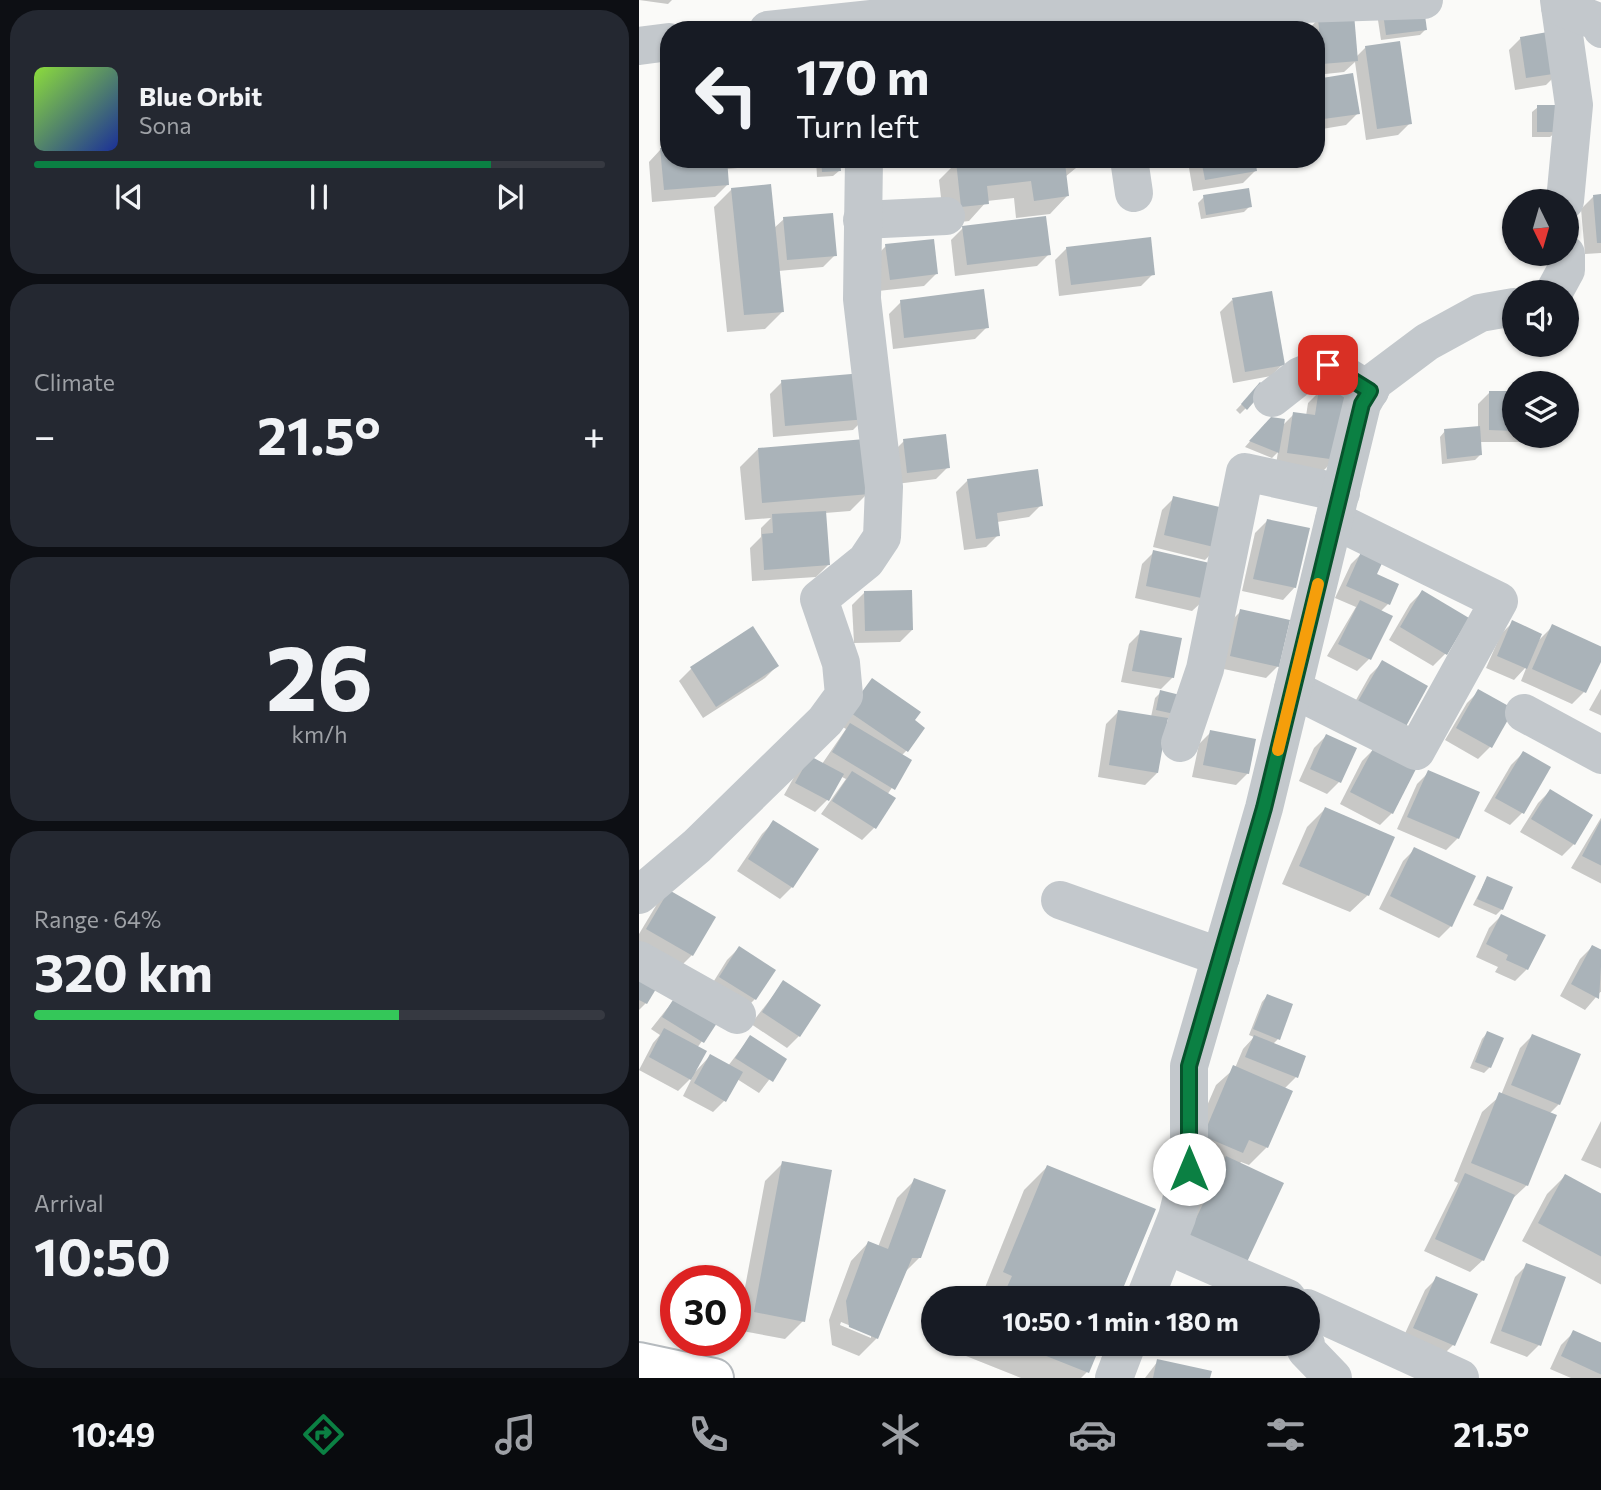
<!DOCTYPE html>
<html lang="en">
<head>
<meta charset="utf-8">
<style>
	body { margin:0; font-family:Commissioner,sans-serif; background:#242831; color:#f1f3f6; height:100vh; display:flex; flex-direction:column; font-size:26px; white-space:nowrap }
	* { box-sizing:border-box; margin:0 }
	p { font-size:23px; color:#9ea1a6 }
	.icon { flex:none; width:38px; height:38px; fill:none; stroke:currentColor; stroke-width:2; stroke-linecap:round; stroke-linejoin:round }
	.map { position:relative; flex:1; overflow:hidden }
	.side { display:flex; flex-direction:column; gap:10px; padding:10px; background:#0d0f14; width:639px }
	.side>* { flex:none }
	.hud { position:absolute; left:21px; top:21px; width:665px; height:147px; border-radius:28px; box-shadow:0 2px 5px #0004; background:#171b24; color:#f1f3f6; overflow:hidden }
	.needle { width:46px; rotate:175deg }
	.tools { position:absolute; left:863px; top:189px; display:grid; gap:14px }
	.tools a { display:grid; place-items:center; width:77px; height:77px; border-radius:50%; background:#171b24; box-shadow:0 2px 5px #0004; font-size:35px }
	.speed { position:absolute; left:21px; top:1265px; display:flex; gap:14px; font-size:35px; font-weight:700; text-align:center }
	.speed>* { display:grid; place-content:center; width:91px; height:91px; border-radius:50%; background:#171b24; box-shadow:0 2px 5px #0004; line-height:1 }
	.speed .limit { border:10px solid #d22; background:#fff; color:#111 }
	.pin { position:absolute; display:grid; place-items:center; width:60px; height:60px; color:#fff; margin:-30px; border-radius:14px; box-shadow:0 4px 10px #0006 }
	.me { position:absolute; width:77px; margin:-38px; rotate:0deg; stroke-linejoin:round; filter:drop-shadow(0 0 5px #0008) }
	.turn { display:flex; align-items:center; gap:24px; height:147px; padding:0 21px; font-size:32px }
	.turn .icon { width:91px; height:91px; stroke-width:2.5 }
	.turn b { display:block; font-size:49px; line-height:60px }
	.big { font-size:52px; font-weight:700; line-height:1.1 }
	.side .card { flex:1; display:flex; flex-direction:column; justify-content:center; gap:10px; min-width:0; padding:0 24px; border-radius:28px; background:#242831 }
	.side .dial { align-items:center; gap:0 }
	.dial b { font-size:91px; line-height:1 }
	.song { display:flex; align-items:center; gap:21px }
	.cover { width:84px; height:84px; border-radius:10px; background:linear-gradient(135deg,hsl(90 70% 55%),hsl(230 70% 35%)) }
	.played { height:7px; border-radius:4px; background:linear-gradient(90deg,#0b8043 80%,#363941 80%) }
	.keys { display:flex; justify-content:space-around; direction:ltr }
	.heat { display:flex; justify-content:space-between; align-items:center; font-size:38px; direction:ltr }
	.charge { height:10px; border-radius:5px; background:linear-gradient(90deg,#34c759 64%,#363941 0) }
	.trip { position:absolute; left:282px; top:1286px; width:399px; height:70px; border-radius:35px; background:#171b24; box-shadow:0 2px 5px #0004; font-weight:700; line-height:70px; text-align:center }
	.tabs { display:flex; height:112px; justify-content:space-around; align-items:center; background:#090b0e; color:#9ea1a6 }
	.tabs .icon { width:49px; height:49px }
	.tabs .active { color:#0b8043 }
	.tabs b { font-size:32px; color:#f1f3f6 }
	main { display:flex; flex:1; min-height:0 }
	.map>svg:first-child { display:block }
	.shadow { fill:#0003; fill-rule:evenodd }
	.building { fill:#aab3b9 }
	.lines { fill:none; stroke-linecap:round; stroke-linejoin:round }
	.major-casing { stroke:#b5babe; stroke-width:42 }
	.minor { stroke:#c3c8cc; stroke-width:38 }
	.major { stroke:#fff; stroke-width:38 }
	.route-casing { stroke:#07532c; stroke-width:18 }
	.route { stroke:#0b8043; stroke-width:12 }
	.slow { stroke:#f59e0b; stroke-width:12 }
</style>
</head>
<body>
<main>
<section class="side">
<div class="card">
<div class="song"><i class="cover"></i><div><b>Blue Orbit</b><p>Sona</p></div></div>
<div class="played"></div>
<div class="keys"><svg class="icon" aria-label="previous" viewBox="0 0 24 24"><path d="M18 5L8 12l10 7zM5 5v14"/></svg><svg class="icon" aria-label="pause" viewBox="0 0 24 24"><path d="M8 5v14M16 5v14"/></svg><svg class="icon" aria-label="next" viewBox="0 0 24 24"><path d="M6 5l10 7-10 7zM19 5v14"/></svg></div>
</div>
<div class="card"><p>Climate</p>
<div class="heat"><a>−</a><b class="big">21.5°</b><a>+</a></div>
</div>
<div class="card dial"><b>26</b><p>km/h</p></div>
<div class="card"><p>Range · 64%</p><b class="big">320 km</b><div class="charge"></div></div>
<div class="card"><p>Arrival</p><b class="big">10:50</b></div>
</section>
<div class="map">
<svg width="963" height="1378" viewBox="0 0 963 1378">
	<rect width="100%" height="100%" fill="#fafaf8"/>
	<g class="shadow">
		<path d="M0 0H33L29 4Z"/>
		<path d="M745 15 786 30 781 35 742 40 739 20Z"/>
		<path d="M679 19 717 57 727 47 771 123 759 135 727 140 716 62 705 72 677 75V30H669Z"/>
		<path d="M882 38 919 73 907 85 876 90 870 50Z"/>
		<path d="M677 81 719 113 707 125 677 130Z"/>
		<path d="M899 107 917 132 911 137H893V112Z"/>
		<path d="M22 149 30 159H129L122 166 87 169 88 185 76 197 13 202 10 162Z"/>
		<path d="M177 159H199L200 171 194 176 178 177Z"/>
		<path d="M332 159H448L426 177 428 196 411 214 377 218 375 198 348 201 330 221 305 224 300 180 318 162Z"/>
		<path d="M558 159H615L616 171 604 183 554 191 550 168Z"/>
		<path d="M93 189 135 228 145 219 196 255 184 267 139 271 144 311 126 329 88 332 75 207Z"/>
		<path d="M963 196V253L946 254 942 209 954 197Z"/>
		<path d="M565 197 611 206 605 212 562 219 559 203Z"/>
		<path d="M324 228 410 254 398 266 316 276 312 240Z"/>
		<path d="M247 246 297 274 285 286 239 291 235 258Z"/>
		<path d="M428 248 514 274 502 286 420 296 416 260Z"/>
		<path d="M593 300 644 364 632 376 594 383 581 312Z"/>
		<path d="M262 302 348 327 336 339 254 349 250 314Z"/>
		<path d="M143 382 226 418 214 430 134 437 131 394Z"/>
		<path d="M621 385 607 408 601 414 597 410Z"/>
		<path d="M681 391 696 459 684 471 637 464 639 452 633 458 606 447 626 424 643 426 655 414 667 416 669 403Z"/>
		<path d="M851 392H875V436H909L903 442H840L841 455 836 460 803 464 801 437 806 431 839 428V404Z"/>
		<path d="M265 441 309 467 297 479 257 484 253 453Z"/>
		<path d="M119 449 229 493 211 511 186 513 189 565 177 577 113 581 111 548 122 537V528L132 518 106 520 101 467Z"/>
		<path d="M329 480 402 505 390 517 358 522 359 535 347 547 325 550 317 492Z"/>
		<path d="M535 498 578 548 566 560 514 547 523 510Z"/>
		<path d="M628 521 656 587 644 600 603 591 616 533Z"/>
		<path d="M515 552 566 599 553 611 496 598 503 564Z"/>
		<path d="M724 552 749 604 741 612 752 617 730 659 718 671 688 656 717 607 696 598 712 564Z"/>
		<path d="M783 592 828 618 806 654 794 666 750 640 771 604Z"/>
		<path d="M225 593 273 630 261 642 215 643 213 605Z"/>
		<path d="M602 611 639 666 627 678 580 668 590 623Z"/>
		<path d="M874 622 898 642 914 626 945 692 933 704 882 681 888 666 875 680 847 668 862 634Z"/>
		<path d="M114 629 138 666 126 678 64 718 40 681 52 669Z"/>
		<path d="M502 632 534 677 522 689 482 682 490 644Z"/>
		<path d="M743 663 751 741 708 716 731 675Z"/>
		<path d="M233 680 274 721 267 751 262 756 271 761 248 795 254 799 235 828 223 840 182 814 207 779 201 776 191 797 176 812 145 795 159 770 183 764 207 729 199 724Z"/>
		<path d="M963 687V716L950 710Z"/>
		<path d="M840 691 851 747 839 759 806 740 828 703Z"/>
		<path d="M522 692 543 697 533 720 527 719 518 773 506 785 459 777 467 724 479 712 512 717 516 698Z"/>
		<path d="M572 732 609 773 597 785 553 777 560 744Z"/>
		<path d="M687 736 700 782 688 794 660 781 675 748Z"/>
		<path d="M735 749 753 813 741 825 701 804 723 761Z"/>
		<path d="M884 753 910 768 883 813 871 825 845 811 872 765Z"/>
		<path d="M790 772 819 838 807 850 758 829 778 784Z"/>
		<path d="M911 791 935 844 923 856 881 832 899 803Z"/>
		<path d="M686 809 729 895 711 912 643 884 668 827Z"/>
		<path d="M963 816V884L932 868Z"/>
		<path d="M135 822 153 887 141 899 98 871 123 834Z"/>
		<path d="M776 849 812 926 800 938 740 909 764 861Z"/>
		<path d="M848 878 863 909 857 915 834 905Z"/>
		<path d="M30 892 53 955 41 967 0 943V934L18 904Z"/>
		<path d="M862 916 888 969 876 981 856 972 859 967 837 957 850 928Z"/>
		<path d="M953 947 963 952V990L946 1010 921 996 941 959Z"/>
		<path d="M100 948 116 999 104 1011 70 989 88 960Z"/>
		<path d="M0 968 7 1003 0 1010Z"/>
		<path d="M144 983 160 1036 148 1048 112 1024Z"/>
		<path d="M42 991 76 1023 58 1048 56 1072 71 1056 89 1066 111 1037 146 1059 120 1093 98 1079 86 1100 74 1112 44 1096 54 1076 39 1091 0 1070 14 1043 21 1035 12 1029Z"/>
		<path d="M628 996 639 1039 634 1044 657 1077 645 1089 628 1147 610 1165 602 1162 533 1253 569 1176 578 1167 547 1154 577 1085 596 1068 604 1049 615 1037 610 1035 623 1002Z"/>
		<path d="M848 1033 851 1067 845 1073 831 1068 843 1039Z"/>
		<path d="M893 1036 920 1104 910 1114 888 1185 870 1202 844 1260 831 1272 785 1251 819 1183 815 1181 843 1112 862 1095 881 1048Z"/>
		<path d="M963 1119V1169L942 1160Z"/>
		<path d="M144 1163 164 1321 146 1339 98 1330 126 1181Z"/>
		<path d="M408 1167 515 1210 478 1298H351L343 1295 385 1190Z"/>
		<path d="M926 1176 963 1196V1285L883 1241 908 1194Z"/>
		<path d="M276 1180 281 1257 265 1273 238 1338 220 1356 193 1345 190 1320 212 1261 229 1243 239 1247 258 1198ZM202 1322 232 1334V1338L201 1325Z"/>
		<path d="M888 1265 900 1345 888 1357 851 1343 876 1277Z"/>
		<path d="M798 1278 814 1345 802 1357 763 1340 786 1290Z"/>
		<path d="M934 1333 963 1345V1378H932L911 1369 922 1345Z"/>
		<path d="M332 1344H460L448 1372 442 1378H382L327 1356Z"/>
		<path d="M519 1361 569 1378H506Z"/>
	</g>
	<g class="building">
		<path d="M785 8 788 30 747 35 744 13Z"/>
		<path d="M715 14 719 61 683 64 679 18Z"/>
		<path d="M914 31 921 73 887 78 881 37Z"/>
		<path d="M761 41 773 124 738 129 726 46Z"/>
		<path d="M714 73 721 114 677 120V79Z"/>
		<path d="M898 105H919L918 132H898Z"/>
		<path d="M30 147V159H88L90 185 25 190 21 148Z"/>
		<path d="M182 159H201L202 171 183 172Z"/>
		<path d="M329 159H440L441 161 426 163 430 196 395 201 392 181 348 186 350 204 322 207 317 161Z"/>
		<path d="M562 159H616L618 171 566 180Z"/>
		<path d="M132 184 145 312 105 315 92 188Z"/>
		<path d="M610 188 613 207 567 215 564 195Z"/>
		<path d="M963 194V243H958L954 195Z"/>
		<path d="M194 213 198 256 148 260 144 217Z"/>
		<path d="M407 216 412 255 328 265 323 226Z"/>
		<path d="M512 237 516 275 432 285 427 247Z"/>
		<path d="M295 239 299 274 251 280 246 244Z"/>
		<path d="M345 289 350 328 265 338 261 300Z"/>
		<path d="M633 291 646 365 606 372 593 298Z"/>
		<path d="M224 373 228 419 146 426 142 380Z"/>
		<path d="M621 382 627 388 608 410 602 404Z"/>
		<path d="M680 389 708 393 698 460 648 453 654 412 676 415Z"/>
		<path d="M850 391H875V431L850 430Z"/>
		<path d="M632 417 646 419 640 453 610 441Z"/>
		<path d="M841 426 843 455 808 459 805 429Z"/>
		<path d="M307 434 311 468 268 473 264 439Z"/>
		<path d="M226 439 231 494 123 503 119 448Z"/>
		<path d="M399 469 404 506 358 513 361 536 337 539 328 479Z"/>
		<path d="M534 496 589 509 579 548 525 535Z"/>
		<path d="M187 511 191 565 125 570 123 534 134 533 133 514Z"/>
		<path d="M628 519 671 528 657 588 614 579Z"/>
		<path d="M514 550 575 564 567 599 507 586Z"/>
		<path d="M723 550 745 559 738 574 760 584 751 605 707 586Z"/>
		<path d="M273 590 274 630 226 631 225 591Z"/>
		<path d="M783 590 830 618 808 655 761 627Z"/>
		<path d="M721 600 754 616 732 660 699 644Z"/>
		<path d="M601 609 651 620 640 667 591 656Z"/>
		<path d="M873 620 903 634 888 669 858 656Z"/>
		<path d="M913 624 963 647V660L947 693 893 669Z"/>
		<path d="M114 626 140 666 77 707 51 667Z"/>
		<path d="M501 630 543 638 535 678 493 671Z"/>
		<path d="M743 660 789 686 765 730 718 703Z"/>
		<path d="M233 678 282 712 276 720 286 728 269 752 209 711Z"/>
		<path d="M839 689 875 709 853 748 817 728Z"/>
		<path d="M521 690 545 696 540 715 517 710Z"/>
		<path d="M479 710 529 718 519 773 470 765Z"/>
		<path d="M211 723 273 760 256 790 193 752Z"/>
		<path d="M571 730 617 739 610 774 564 765Z"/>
		<path d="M687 734 718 748 702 783 671 769Z"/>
		<path d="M735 747 777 769 754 814 711 792Z"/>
		<path d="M884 751 912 767 885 814 856 798Z"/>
		<path d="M171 756 205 774 190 801 156 783Z"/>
		<path d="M789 770 841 792 820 839 768 817Z"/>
		<path d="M213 771 257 798 237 829 193 801Z"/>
		<path d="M911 789 954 815 936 845 892 819Z"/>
		<path d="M686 807 756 837 730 896 660 866Z"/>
		<path d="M963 818V866L943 856Z"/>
		<path d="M134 820 180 849 154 888 109 859Z"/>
		<path d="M775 847 837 876 813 927 751 896Z"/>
		<path d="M848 876 874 887 864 910 838 899Z"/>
		<path d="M30 890 77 917 54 956 7 929Z"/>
		<path d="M862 914 907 935 889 970 867 960 869 955 847 944Z"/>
		<path d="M953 945 963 950 960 999 932 984Z"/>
		<path d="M100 946 137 970 117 1000 80 977Z"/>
		<path d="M0 965 23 979 8 1004 0 1000Z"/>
		<path d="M144 980 182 1005 161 1037 123 1012Z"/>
		<path d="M41 989 78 1023 65 1043 23 1017Z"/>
		<path d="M628 994 654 1004 641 1040 614 1029Z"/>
		<path d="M25 1028 68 1051 52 1080 10 1057Z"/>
		<path d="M848 1031 865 1038 852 1068 836 1062Z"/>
		<path d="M893 1034 942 1054 921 1105 872 1085Z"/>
		<path d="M111 1035 148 1059 134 1082 96 1058Z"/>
		<path d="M615 1035 667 1056 659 1078 606 1057Z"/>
		<path d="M71 1054 104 1072 87 1102 55 1083Z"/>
		<path d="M594 1065 654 1091 629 1148 610 1140 604 1153 564 1136Z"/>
		<path d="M860 1092 918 1115 889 1186 832 1163Z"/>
		<path d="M587 1156 645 1183 608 1262 549 1235Z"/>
		<path d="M143 1161 193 1170 166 1322 115 1312Z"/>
		<path d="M408 1165 517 1209 480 1298H363L373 1276 364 1272Z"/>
		<path d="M826 1173 876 1195 845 1261 796 1239Z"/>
		<path d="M926 1174 963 1194V1257L899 1223Z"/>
		<path d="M275 1178 307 1190 282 1258H273L239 1339 210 1327 207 1301 229 1241 249 1249Z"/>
		<path d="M887 1263 927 1277 902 1346 862 1331Z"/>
		<path d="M797 1276 839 1294 816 1346 774 1328Z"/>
		<path d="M934 1330 963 1343V1375L922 1356Z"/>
		<path d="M377 1344H462L450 1373Z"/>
		<path d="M518 1359 573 1371 571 1378H514Z"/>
	</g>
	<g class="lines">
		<g class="major-casing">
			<path id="major" d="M0 1362 75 1378"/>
		</g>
		<g class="minor">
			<path d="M920 0 935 105 926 201"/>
			<path d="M921 7 960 22 963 29"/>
			<path d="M129 30 250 17 785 0"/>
			<path d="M0 46 30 42"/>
			<path d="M490 159 495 193"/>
			<path d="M223 220 307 216"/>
			<path d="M915 292 927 270V254"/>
			<path d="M633 398 661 376 689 365 731 391"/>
			<path d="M654 689 777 751 860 601 695 520"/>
			<path d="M885 713 963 755"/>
			<path d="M541 743 566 669 606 472 702 493"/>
			<path d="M0 895 58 846 186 721 205 695 202 663 180 599 227 561 243 537 245 487 223 299 225 159"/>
			<path d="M421 900 582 957"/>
			<path d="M0 960 98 1015"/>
			<path d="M527 1245 648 1298"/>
			<path d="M506 1298 538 1217 550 1169V1066L625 808 723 404 736 381 788 342 841 313 875 307"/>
			<path d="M668 1308 821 1378"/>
			<path d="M667 1344V1350L694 1378"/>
			<path d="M475 1378 488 1344"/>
		</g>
		<use href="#major" class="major"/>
	</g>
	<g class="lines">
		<g class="route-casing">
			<path id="route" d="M550 1169V1066L625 808 723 404 731 391 689 365"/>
		</g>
		<use href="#route" class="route"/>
		<path class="slow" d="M639 750 679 584"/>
	</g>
</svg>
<div class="tools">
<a><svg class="needle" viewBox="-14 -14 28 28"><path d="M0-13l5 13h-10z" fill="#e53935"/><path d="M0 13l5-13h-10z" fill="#9ea1a6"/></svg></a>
<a><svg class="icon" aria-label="sound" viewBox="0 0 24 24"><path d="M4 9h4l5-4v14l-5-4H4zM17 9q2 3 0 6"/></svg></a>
<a><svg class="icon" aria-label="layers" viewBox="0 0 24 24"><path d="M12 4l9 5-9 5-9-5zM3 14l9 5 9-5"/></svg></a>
</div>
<div class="speed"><div class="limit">30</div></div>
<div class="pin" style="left:689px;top:365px;background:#d93025"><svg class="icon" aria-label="arrive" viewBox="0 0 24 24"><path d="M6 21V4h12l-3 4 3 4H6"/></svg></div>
<svg class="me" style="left:550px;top:1169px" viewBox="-20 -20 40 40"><circle r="19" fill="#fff"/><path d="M0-13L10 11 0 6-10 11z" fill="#0b8043"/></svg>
<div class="trip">10:50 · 1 min · 180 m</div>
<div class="hud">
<div class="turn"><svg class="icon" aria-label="left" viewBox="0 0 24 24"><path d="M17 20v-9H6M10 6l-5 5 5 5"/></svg><div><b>170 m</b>Turn left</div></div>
</div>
</div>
</main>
<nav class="tabs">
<b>10:49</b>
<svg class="icon active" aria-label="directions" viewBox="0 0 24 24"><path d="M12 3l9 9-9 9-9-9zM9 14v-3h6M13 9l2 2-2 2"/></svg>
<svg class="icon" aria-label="music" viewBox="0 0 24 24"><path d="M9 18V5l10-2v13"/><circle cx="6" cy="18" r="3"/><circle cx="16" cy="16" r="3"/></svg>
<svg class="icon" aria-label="phone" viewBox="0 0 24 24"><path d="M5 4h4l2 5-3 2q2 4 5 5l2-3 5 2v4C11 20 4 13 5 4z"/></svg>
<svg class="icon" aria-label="climate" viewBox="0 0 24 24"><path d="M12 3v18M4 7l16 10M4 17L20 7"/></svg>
<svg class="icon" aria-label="car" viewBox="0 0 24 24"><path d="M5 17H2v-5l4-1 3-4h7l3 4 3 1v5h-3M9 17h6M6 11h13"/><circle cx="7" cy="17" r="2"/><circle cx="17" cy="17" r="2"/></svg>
<svg class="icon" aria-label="filters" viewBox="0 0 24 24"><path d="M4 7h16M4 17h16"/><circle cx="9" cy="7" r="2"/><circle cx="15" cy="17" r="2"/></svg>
<b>21.5°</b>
</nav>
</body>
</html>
